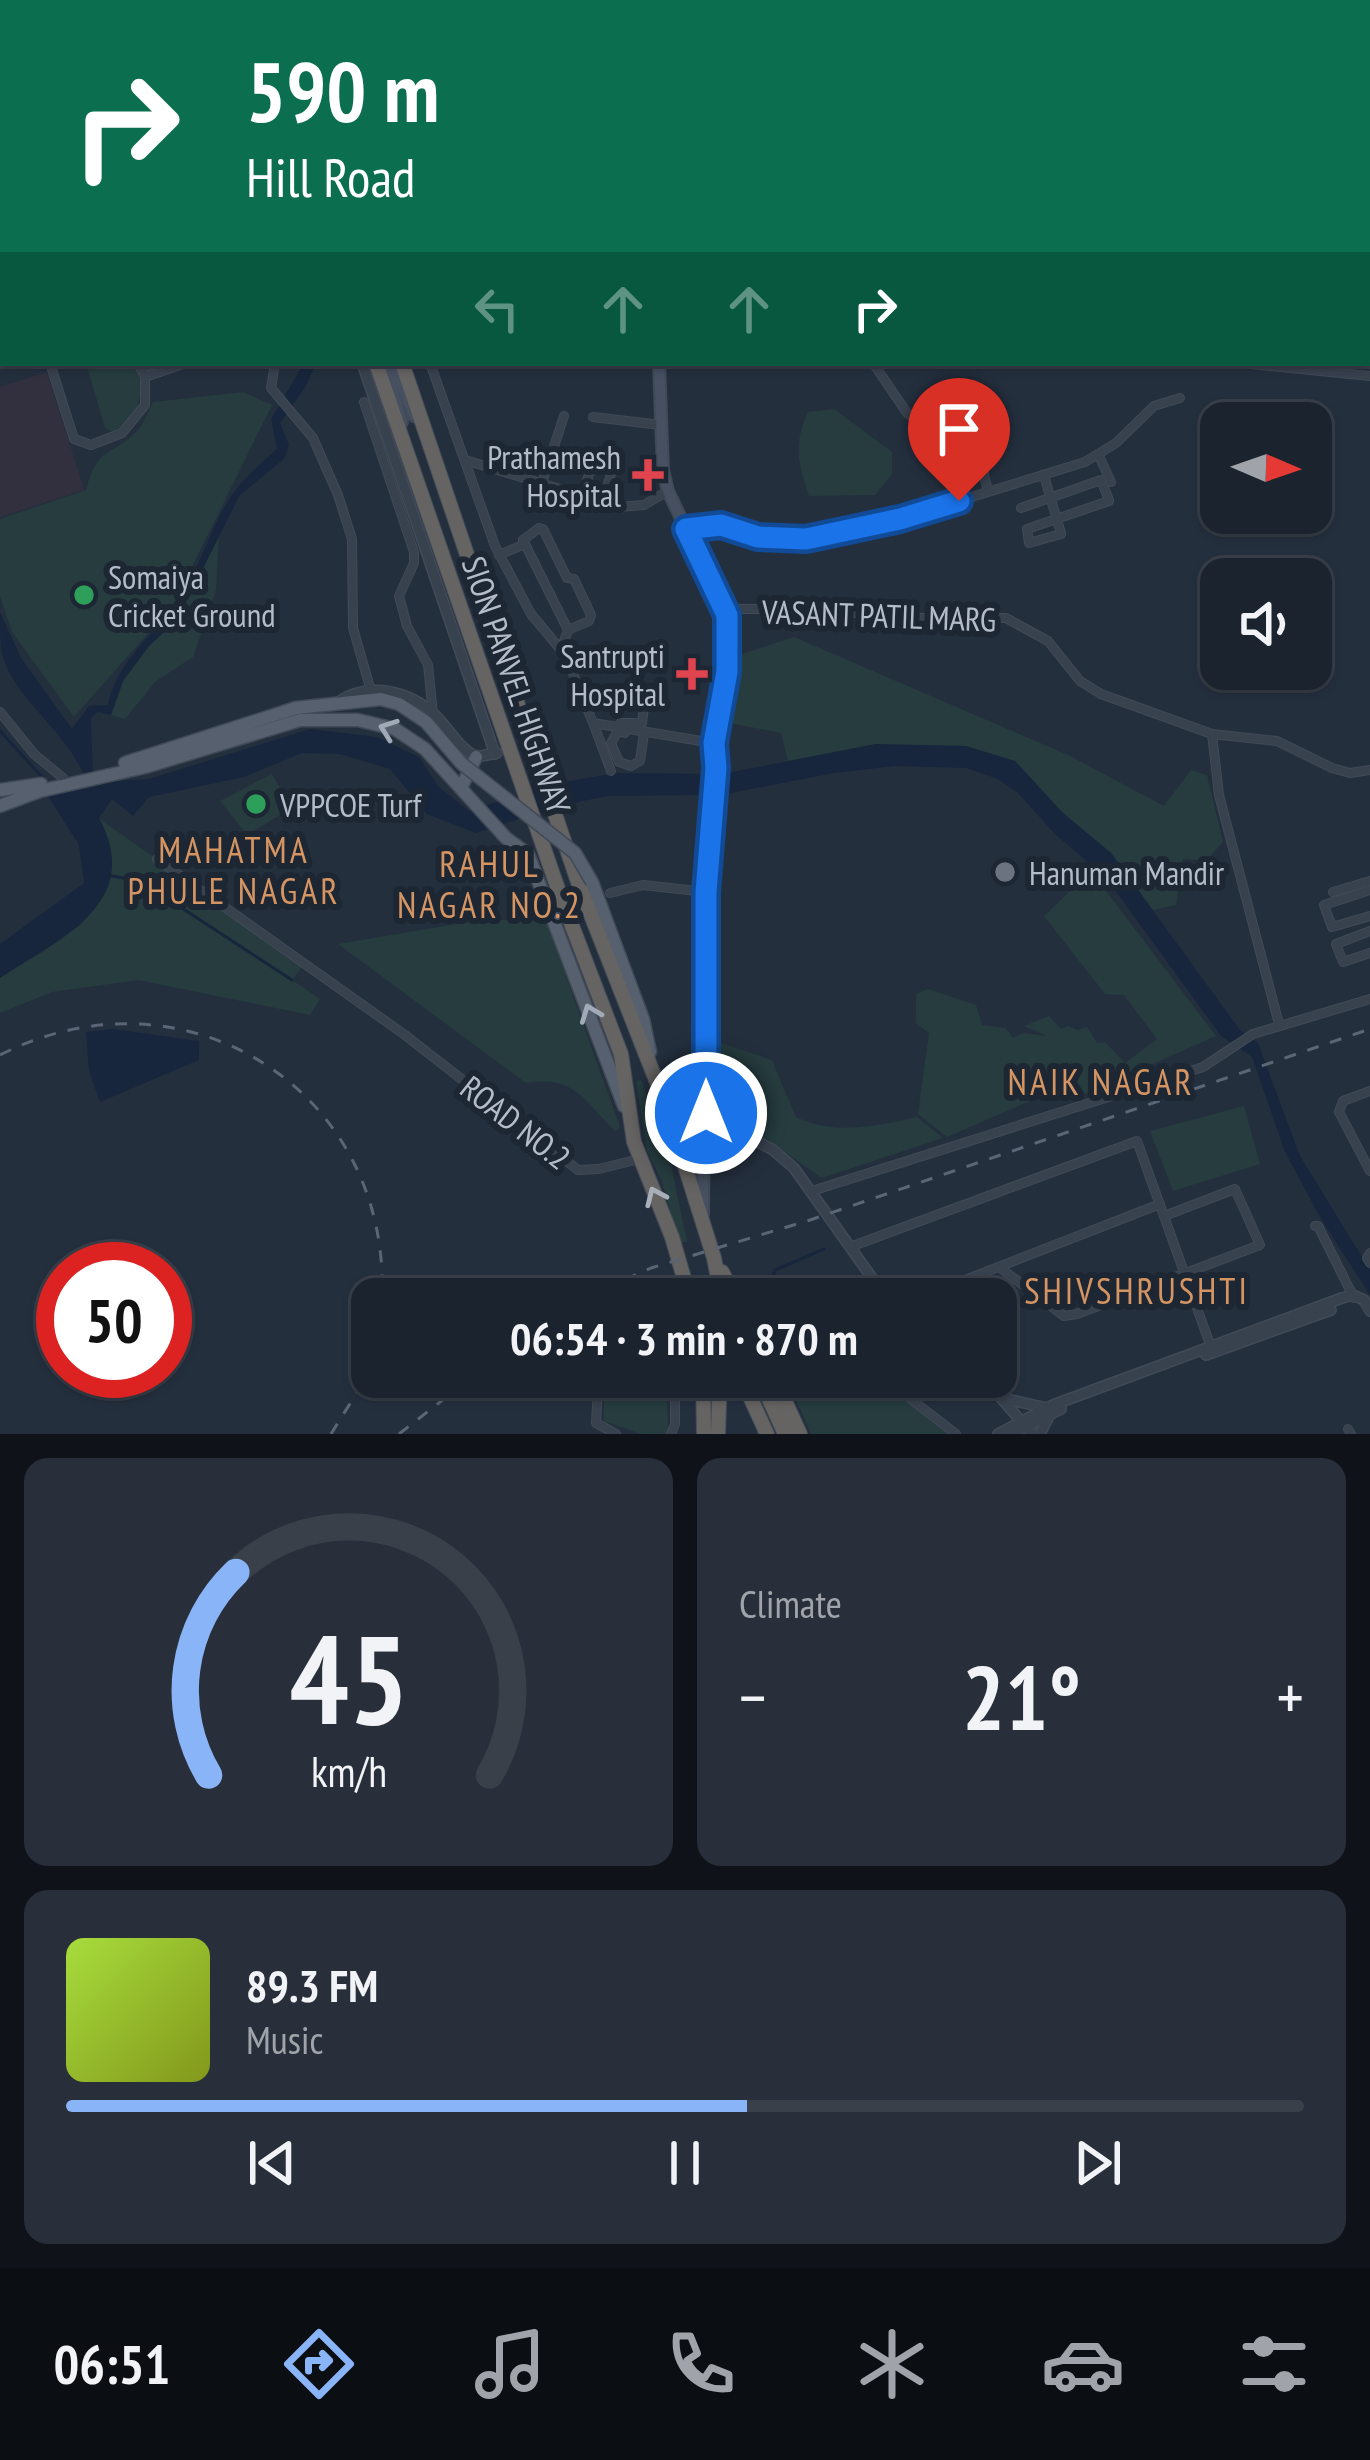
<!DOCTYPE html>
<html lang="en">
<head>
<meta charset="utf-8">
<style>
	body { margin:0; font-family:"PT Sans Narrow",sans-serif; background:#282f3a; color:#f1f3f6; height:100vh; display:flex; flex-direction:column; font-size:45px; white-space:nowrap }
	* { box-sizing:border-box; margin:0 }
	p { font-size:39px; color:#a0a4aa }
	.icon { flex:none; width:66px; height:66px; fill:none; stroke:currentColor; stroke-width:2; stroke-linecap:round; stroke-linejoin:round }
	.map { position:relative; height:1434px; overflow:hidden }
	.drawer { display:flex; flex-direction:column; gap:24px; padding:24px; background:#0f1319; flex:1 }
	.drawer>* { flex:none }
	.top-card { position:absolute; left:0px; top:0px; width:1371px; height:366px; box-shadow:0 3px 9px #0004,0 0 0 3px #39404a; background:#0b6e4f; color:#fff; overflow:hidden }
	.needle { width:78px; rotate:92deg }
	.tools { position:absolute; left:1200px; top:402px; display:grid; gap:24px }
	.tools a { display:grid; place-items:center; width:132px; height:132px; border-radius:24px; background:#1b232e; box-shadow:0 3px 9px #0004,0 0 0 3px #39404a; font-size:60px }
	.speed { position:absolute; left:36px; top:1242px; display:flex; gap:24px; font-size:60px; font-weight:700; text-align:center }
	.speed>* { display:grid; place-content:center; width:156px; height:156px; border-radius:50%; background:#1b232e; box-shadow:0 3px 9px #0004,0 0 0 3px #39404a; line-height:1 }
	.speed .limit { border:18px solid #d22; background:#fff; color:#111 }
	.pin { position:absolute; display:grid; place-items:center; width:102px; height:102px; color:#fff; margin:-123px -51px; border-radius:50% 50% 50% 0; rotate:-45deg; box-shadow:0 0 12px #0007 }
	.pin .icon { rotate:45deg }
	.me { position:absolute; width:132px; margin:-66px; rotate:0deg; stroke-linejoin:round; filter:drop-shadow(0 0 9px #0008) }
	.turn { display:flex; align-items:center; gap:42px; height:252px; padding:0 48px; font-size:54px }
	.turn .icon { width:156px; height:156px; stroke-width:2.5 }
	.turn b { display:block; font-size:84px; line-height:102px }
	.lanes { display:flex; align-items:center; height:114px; padding:0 48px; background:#0003; justify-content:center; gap:60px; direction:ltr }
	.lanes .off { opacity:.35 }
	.big { font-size:90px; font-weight:600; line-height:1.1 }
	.drawer .tile { flex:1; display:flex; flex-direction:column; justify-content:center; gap:18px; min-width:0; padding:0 42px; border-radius:24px; background:#282f3a }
	.drawer .dial { align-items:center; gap:0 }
	.dial svg { height:312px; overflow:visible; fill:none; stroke:#39404a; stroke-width:7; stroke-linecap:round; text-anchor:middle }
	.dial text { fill:#f1f3f6; stroke:none }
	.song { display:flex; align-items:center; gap:36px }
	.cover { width:144px; height:144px; border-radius:18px; background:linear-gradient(135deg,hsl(80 70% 55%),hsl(70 70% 35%)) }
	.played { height:12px; border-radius:6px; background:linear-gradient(90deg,#8ab4f8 55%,#39404a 55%) }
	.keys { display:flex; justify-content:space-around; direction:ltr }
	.heat { display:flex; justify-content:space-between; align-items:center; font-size:66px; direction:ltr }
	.drawer .tiles { flex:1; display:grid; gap:24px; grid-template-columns:1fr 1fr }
	.tile:last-child { grid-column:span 2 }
	.trip { position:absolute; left:351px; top:1278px; width:666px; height:120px; border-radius:24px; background:#1b232e; box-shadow:0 3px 9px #0004,0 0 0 3px #39404a; font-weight:600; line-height:120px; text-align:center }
	.tabs { display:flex; height:192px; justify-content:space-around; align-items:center; background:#0b0e12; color:#a0a4aa }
	.tabs .icon { width:84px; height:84px }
	.tabs .selected { color:#8ab4f8 }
	.tabs b { font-size:54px; color:#f1f3f6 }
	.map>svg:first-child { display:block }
	.medical { fill:#32303f }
	.green { fill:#263c3f }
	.water { fill:#17263c }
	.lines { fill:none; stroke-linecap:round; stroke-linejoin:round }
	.stream { stroke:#17263c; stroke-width:3 }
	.minor-casing { stroke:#414a57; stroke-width:10 }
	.tertiary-casing { stroke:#414a57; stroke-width:12 }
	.secondary-casing { stroke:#414a57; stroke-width:14 }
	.primary-casing { stroke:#414a57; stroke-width:15 }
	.trunk-casing { stroke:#434c59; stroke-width:16 }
	.minor { stroke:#38414e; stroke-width:8 }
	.tertiary { stroke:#38414e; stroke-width:9 }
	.secondary { stroke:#465061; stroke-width:10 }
	.primary { stroke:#56606e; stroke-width:12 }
	.trunk { stroke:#656462; stroke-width:14 }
	.rail { stroke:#5a6575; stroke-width:3; stroke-dasharray:12 12; stroke-linecap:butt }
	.primary-bridge-casing { stroke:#414a57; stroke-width:15; stroke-linecap:butt }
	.primary-bridge { stroke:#56606e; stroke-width:12 }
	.oneway { stroke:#a1aab7 }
	.oneway2 { stroke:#a8afba }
	.route-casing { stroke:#114b97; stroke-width:30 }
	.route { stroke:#1a73e8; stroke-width:21 }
	.health-dot { fill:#e0444e; stroke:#1d2633; stroke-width:4.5 }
	.leisure-dot { fill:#2e9e5b; stroke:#1d2633; stroke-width:4.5 }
	.worship-dot { fill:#6b7280; stroke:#1d2633; stroke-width:4.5 }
	.labels { text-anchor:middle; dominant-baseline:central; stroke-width:12; stroke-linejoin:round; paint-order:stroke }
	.poi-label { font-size:33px; fill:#b4bcc9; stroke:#1d2633; text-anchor:start }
	.street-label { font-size:33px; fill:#b4bcc9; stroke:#1d2633 }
	.neighbourhood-label { font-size:36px; letter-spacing:3px; fill:#d59563; stroke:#1d2633 }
</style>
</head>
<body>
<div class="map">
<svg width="1370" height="1434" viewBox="0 0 1370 1434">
	<rect width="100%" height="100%" fill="#242f3e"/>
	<path class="medical" d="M47 372 84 490 0 517V387Z"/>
	<g class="green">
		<path d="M86 363H134C148 390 139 417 113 432L105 428Z"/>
		<path d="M243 392 272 405 173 605 74 717 12 632 0 596V519L86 490C98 445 112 457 138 430 144 423 149 410 153 402Z"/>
		<path d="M834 409 892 452V474L875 495 809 496C798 464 793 444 808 412Z"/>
		<path d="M219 534 216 590 193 657 156 681 125 719 111 715 123 681 149 646 177 620Z"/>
		<path d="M794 637 1068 755 1164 806 1191 770 1207 775 1223 842 1206 861 1183 859 1176 905 1153 910 1111 853 1062 813 1015 761 876 744 788 761 781 733 730 723 736 656Z"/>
		<path d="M272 774 291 808 247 835 220 801Z"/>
		<path d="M97 817 304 964 292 980 320 999 310 1015 138 980 52 992 0 1013V978L82 924Z"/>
		<path d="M1091 871 1216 1036 1078 1097 1076 1081 947 1137 918 1114 929 1033 916 1023V994L928 989 976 1005 982 1025 1006 1028 1013 1038 1023 1033 1047 1036 1024 1026 1049 1016 1061 1029 1068 1026 1078 1030 1087 1027 1097 1043 1105 1042 1125 1063 1157 1039 1124 995 1105 994 1044 916Z"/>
		<path d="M481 920H546L620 1127 615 1131C584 1100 573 1074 526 1083L338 944Z"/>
		<path d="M718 1042 772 1060 796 1117C835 1136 876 1126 917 1117L943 1138 822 1178 715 1104Z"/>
		<path d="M641 1080 667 1145 687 1242H680L661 1179 647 1151 636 1081Z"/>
		<path d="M1244 1106 1260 1164 1173 1191 1150 1131Z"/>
		<path d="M786 1377H873L948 1434H811Z"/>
		<path d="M667 1389 668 1434H641L604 1421V1400Z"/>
	</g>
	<g class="water">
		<path d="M304 363H316L306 386 280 423 289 445 284 459 240 495 177 620 149 646 123 681 111 715 98 712 91 718 93 782 149 779 310 729 377 737 419 757 438 786 469 811 552 784 617 773 722 774 876 744 966 746 1015 761 1062 812 1111 853 1240 1030 1258 1043 1300 1156 1370 1270V1295L1321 1219 1285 1152 1252 1057 1221 1036 1107 879 1054 833 1018 793 998 779 966 768 895 766 834 773 720 795 607 796 559 806 476 833 427 814 390 769 340 754 302 753 244 777 149 797 133 816 112 799 99 818C145 903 60 939 0 978V944L84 883 79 845 46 793 87 783C69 730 12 700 1 650 0 638 0 624 0 612L21 658 72 729 89 706 108 705C116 662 151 638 175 605 199 572 209 530 231 496 244 478 260 464 277 449L271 419Z"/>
		<path d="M113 1029 199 1041V1060L100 1102 89 1071 86 1032Z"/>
	</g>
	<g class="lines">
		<g class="stream">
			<path d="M0 731 43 778"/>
			<path d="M108 875 142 882 292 980"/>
			<path d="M767 1299 775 1270 824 1249"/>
		</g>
		<g class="minor-casing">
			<g id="minor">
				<path d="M152 0 154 3"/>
				<path d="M748 0 749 3"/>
				<path d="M991 0 995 3"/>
				<path d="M314 3 316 0"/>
				<path d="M943 3 945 0"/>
				<path d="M1293 3 1295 0"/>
				<path d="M1368 258 1370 259"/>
				<path d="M50 363 74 439 91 445 122 433 145 405V377L138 363"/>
				<path d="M275 363 271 388 313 438 338 495 352 539 353 628 371 691"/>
				<path d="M430 363 495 546 531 614 566 656 593 723 713 743"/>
				<path d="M873 363 907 413 980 459 988 491"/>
				<path d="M1241 363 1370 376"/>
				<path d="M141 368 155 363"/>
				<path d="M145 377 186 363"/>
				<path d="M364 402 414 552V563L399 596 407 626 428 665 433 714"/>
				<path d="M593 417 661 425"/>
				<path d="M1098 454 1111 482"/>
				<path d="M465 460 619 507 644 505 668 491"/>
				<path d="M542 483 564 416"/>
				<path d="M582 496 595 456 611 459 613 467 603 502"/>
				<path d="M1021 508 1101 480 1109 500V501L1027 529 1029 543 1061 534V533C1055 513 1049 494 1044 475"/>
				<path d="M687 529 713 525 758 537 806 539 900 519 1085 462 1116 443 1154 406 1180 398"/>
				<path d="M499 555 525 544"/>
				<path d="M726 609H803L920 618H1006L1048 641 1080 681 1101 694 1212 734 1277 741 1332 768 1350 773 1370 770"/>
				<path d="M561 650 568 630 589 621 591 615 574 579 567 578 543 529 539 528 523 540 568 630"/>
				<path d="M613 691V703"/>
				<path d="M583 693 629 692 645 699 642 723H621L620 728"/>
				<path d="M0 712 34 754 63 778"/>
				<path d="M594 725 611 771"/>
				<path d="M625 733 618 731 611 743 619 762 631 766 640 761 644 733"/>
				<path d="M1212 734 1219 795 1279 1024"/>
				<path d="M157 859 405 1035 578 1170 599 1169 639 1159"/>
				<path d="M1370 890 1324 905 1332 927 1370 916"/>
				<path d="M1333 892 1370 881"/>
				<path d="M610 893 643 885 706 892"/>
				<path d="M1370 931 1336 944 1343 962 1370 953"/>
				<path d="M1370 1091 1343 1101 1339 1112 1370 1171"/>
				<path d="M812 1191 1203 1067 1253 1034 1370 999"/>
				<path d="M1315 1226H1318L1354 1298"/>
				<path d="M850 1247 1137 1141 1211 1347"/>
				<path d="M1370 1253 1367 1258 1370 1263"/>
				<path d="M999 1267 1064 1316 1077 1314 1260 1245 1235 1189 1164 1216"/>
				<path d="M942 1299 952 1285 1160 1204"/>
				<path d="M610 1377 598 1386 596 1423 616 1434"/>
				<path d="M882 1377 956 1434"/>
				<path d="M1348 1429 1351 1434"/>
				<path d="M671 1434 675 1424V1377"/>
			</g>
		</g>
		<g class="tertiary-casing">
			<g id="tertiary">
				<path d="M237 0 238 3"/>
				<path d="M289 0 290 3"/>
				<path d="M362 363 495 754"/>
				<path d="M338 702C370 681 410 691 436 716 451 731 457 746 476 757L497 753"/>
				<path d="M706 1113 773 1150 794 1168 887 1299"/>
				<path d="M1206 1355 1331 1310"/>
				<path d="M983 1377 1032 1434"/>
				<path d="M1002 1398 1047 1408"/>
				<path d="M998 1434 1053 1405 1342 1298 1353 1295 1364 1300 1370 1311"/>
				<path d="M1011 1434 1061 1409"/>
				<path d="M1040 1434 1050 1414"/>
			</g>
		</g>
		<g class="secondary-casing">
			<g id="secondary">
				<path d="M346 3 349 0"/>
				<path d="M358 3 361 0"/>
				<path d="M692 3 693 0"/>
				<path d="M385 363 402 422"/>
				<path d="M393 363 414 416"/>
				<path d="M659 363 663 470 668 491 727 615V667L714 743 715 768 706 892 703 1214"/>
				<path d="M665 1103 706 1113"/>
			</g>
		</g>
		<g class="primary-casing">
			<g id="primary">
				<path d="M1148 0 1152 3"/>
				<path d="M1165 0 1169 3"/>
				<path d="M1368 149 1370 150"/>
				<path d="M1368 163 1370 165"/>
				<path d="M125 763 296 708 381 699 399 704 426 722 461 763"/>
				<path d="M461 788 476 757"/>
				<path d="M0 790 41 784"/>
				<path d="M0 806 40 791 145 767 300 720H358L395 729 425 749 506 838 528 854 624 1106"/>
				<path d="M592 882 643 1019 650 1052"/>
			</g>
		</g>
		<g class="trunk-casing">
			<g id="trunk">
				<path d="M253 0 254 3"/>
				<path d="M277 0 278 3"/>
				<path d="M376 363 558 889 621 1054 634 1142 672 1237 690 1299"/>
				<path d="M402 363 578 882 665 1103 714 1258 722 1299"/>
				<path d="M722 1272 736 1299"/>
				<path d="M703 1377 704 1434"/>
				<path d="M741 1377 767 1434"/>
				<path d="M759 1377 785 1434"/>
				<path d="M774 1377 800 1434"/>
				<path d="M718 1434 720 1377"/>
			</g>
		</g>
		<use href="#minor" class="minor"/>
		<use href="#tertiary" class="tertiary"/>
		<use href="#secondary" class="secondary"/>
		<use href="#primary" class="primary"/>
		<use href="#trunk" class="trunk"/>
		<g class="rail">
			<path d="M1068 0 1073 3"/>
			<path d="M1097 0 1101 3"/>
			<path d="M1368 185 1370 186"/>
			<path d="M1368 208 1370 210"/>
			<path d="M0 1055C185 961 391 1090 382 1299"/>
			<path d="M581 1299 651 1268 810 1220 1370 1029"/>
			<path d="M331 1434 356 1394 372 1351"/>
			<path d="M399 1434 472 1377"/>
		</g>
		<g class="primary-bridge-casing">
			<path id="primary-bridge" d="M461 763 575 853 592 882"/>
		</g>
		<use href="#primary-bridge" class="primary-bridge"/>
	</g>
	<defs><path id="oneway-chevron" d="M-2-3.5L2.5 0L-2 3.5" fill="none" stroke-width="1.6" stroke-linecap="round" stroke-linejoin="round" transform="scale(3)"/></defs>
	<g class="oneway">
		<use href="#oneway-chevron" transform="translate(388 729) rotate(-160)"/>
		<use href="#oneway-chevron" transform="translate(590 1013) rotate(-111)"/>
	</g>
	<use class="oneway2" href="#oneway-chevron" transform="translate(655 1196) rotate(-114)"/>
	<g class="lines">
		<g class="route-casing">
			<path id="route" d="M706 1113V892L716 768 714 743 727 672V615L686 529 721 525 758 537 806 539 900 519 959 501"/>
		</g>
		<use href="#route" class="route"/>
	</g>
	<g class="health-dot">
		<path d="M642 457h12v12h12v12h-12v12h-12v-12h-12v-12h12z"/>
		<path d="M686 656h12v12h12v12h-12v12h-12v-12h-12v-12h12z"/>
	</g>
	<g class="leisure-dot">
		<circle cx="84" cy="595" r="12"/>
		<circle cx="256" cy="804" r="12"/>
	</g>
	<circle class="worship-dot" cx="1005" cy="872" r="12"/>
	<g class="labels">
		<g class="poi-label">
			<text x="621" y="456" text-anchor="end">Prathamesh<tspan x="621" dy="38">Hospital</tspan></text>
			<text x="108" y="576">Somaiya<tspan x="108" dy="38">Cricket Ground</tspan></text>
			<text x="665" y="655" text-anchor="end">Santrupti<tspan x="665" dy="38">Hospital</tspan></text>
			<text x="280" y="804">VPPCOE Turf</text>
			<text x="1029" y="872">Hanuman Mandir</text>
		</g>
		<g class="street-label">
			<text transform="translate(879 615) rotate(2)">VASANT PATIL MARG</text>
			<text transform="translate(517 685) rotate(71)">SION PANVEL HIGHWAY</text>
			<text transform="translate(516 1122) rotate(38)">ROAD NO.2</text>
		</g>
		<g class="neighbourhood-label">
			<text x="234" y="849">MAHATMA<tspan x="234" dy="41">PHULE NAGAR</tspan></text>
			<text x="490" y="863">RAHUL<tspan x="490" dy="41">NAGAR NO.2</tspan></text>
			<text x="1101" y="1081">NAIK NAGAR</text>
			<text x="1137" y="1290">SHIVSHRUSHTI</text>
		</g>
	</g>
</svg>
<div class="tools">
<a><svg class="needle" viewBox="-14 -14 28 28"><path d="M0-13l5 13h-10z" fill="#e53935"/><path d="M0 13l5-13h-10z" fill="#a0a4aa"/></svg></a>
<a><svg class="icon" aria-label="sound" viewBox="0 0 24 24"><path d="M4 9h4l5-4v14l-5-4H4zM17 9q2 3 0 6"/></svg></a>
</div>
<div class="speed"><div class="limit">50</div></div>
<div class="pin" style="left:959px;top:501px;background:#d93025"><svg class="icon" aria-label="arrive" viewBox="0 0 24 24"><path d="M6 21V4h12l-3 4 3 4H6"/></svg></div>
<svg class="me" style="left:706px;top:1113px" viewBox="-20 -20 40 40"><circle r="17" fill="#1a73e8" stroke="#fff" stroke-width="3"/><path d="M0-11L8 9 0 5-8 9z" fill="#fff"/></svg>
<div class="trip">06:54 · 3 min · 870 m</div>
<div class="top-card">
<div class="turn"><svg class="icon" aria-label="right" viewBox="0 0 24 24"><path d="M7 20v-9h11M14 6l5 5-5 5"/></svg><div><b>590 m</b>Hill Road</div></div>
<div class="lanes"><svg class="icon off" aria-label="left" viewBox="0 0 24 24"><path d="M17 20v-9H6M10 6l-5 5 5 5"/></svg><svg class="icon off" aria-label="ahead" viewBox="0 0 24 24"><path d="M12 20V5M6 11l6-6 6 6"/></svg><svg class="icon off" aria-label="ahead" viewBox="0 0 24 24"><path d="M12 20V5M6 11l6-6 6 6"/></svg><svg class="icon" aria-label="right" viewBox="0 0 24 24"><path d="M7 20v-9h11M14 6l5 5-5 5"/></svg></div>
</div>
</div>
<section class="drawer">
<div class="tiles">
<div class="tile dial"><svg viewBox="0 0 100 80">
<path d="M14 69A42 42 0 1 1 86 69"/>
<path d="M14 69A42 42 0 0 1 21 17" stroke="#8ab4f8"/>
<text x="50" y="56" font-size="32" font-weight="700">45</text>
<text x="50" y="72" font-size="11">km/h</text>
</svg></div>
<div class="tile"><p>Climate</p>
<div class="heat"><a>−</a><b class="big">21°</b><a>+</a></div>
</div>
<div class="tile">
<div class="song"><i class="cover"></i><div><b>89.3 FM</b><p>Music</p></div></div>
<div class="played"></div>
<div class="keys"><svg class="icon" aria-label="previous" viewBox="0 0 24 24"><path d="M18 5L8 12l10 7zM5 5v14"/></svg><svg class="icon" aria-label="pause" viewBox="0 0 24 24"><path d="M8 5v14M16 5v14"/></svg><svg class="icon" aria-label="next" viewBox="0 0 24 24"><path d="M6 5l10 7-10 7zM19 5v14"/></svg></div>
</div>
</div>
</section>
<nav class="tabs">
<b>06:51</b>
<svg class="icon selected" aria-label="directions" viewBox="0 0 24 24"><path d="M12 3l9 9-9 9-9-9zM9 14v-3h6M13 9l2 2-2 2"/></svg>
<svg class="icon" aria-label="music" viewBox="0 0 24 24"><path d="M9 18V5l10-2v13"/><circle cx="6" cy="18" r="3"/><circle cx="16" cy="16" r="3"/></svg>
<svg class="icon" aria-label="phone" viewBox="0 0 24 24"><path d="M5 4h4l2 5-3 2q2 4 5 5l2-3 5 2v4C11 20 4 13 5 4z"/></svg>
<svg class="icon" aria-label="climate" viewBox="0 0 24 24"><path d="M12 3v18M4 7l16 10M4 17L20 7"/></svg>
<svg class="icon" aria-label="car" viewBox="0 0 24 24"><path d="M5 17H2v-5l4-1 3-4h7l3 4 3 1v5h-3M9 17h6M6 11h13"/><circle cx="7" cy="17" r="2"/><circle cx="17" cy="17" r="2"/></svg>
<svg class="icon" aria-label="filters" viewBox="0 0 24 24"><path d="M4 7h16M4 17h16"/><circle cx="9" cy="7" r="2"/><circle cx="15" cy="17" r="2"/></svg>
</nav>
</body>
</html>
